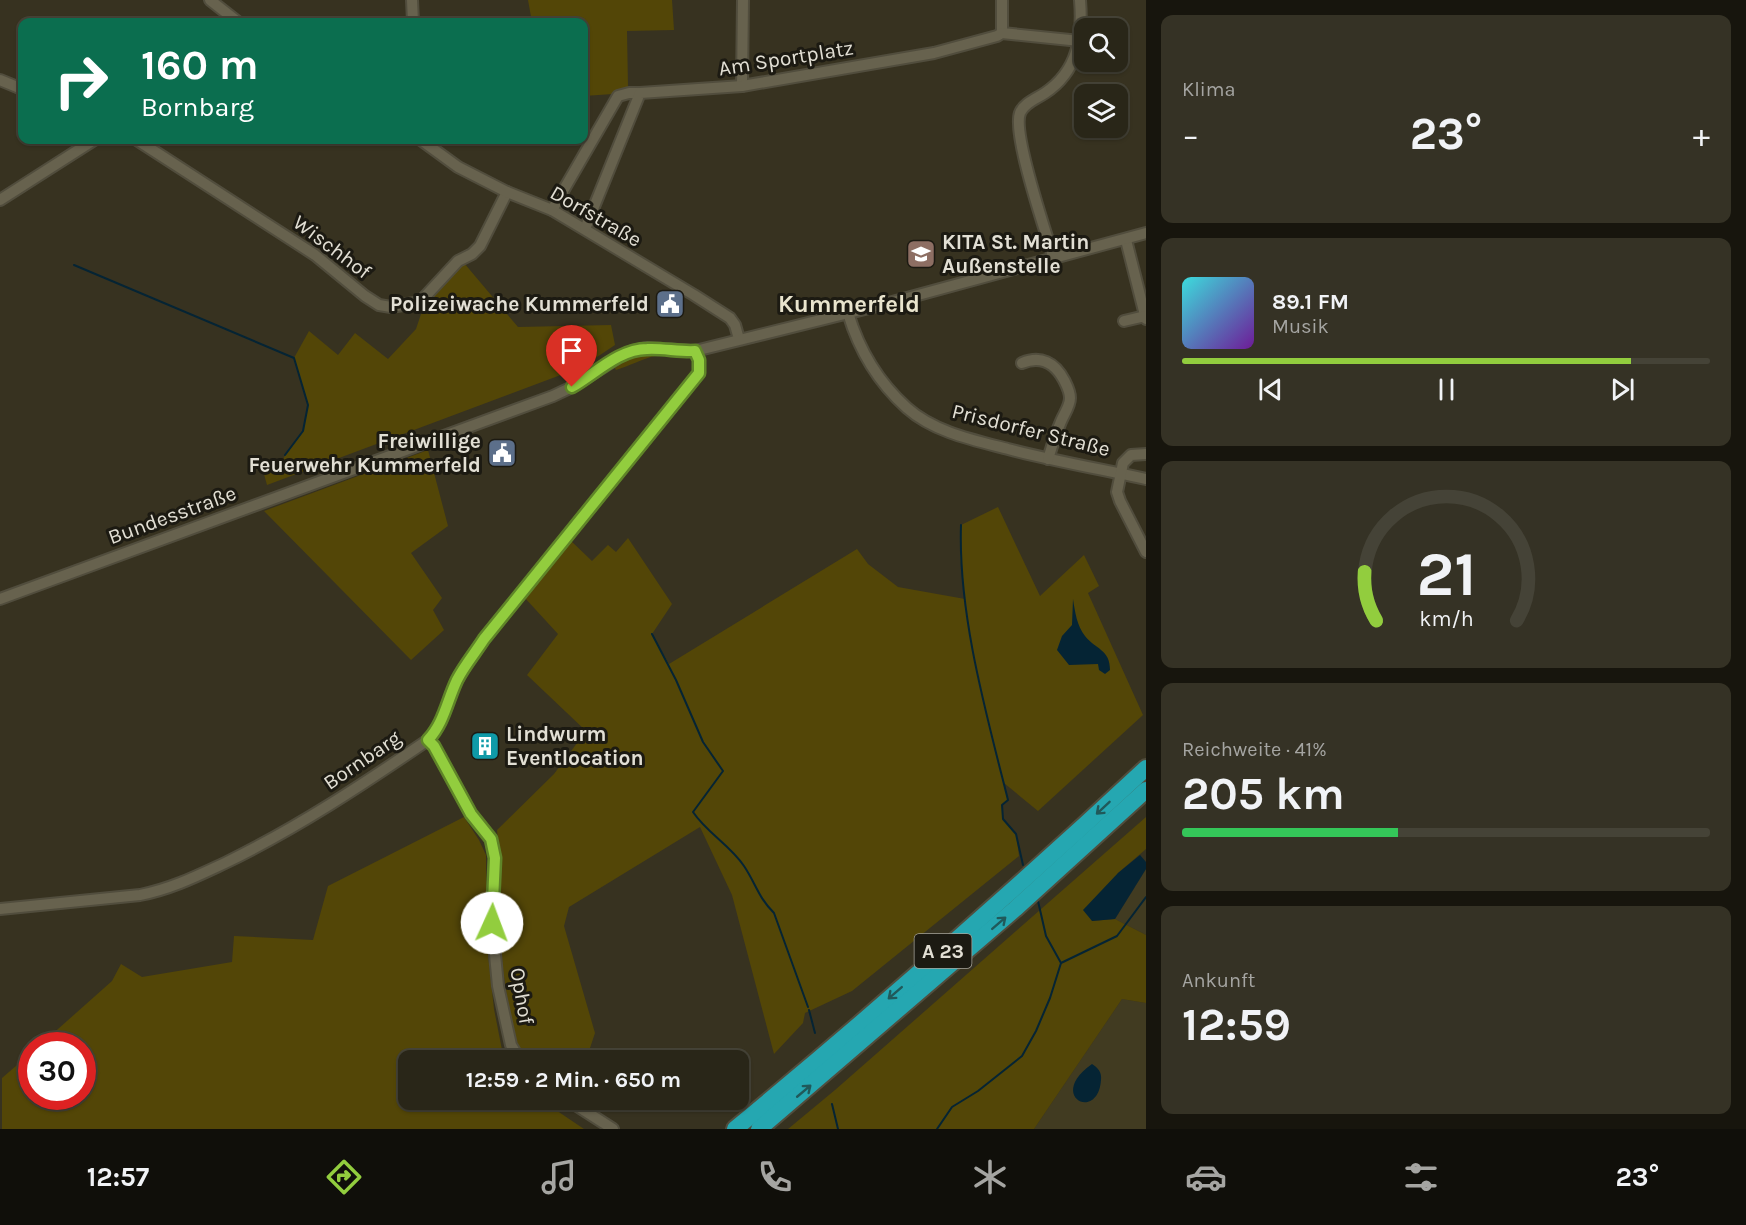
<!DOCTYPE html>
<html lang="de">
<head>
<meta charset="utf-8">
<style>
	body { margin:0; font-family:Karla,sans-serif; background:#353225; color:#f1f3f6; height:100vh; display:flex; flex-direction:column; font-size:22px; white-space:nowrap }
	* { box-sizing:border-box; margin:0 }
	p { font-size:20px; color:#a5a5a2 }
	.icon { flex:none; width:33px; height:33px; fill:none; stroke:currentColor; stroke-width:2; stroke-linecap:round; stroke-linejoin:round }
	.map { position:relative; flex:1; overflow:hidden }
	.sheet { display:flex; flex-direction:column; gap:15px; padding:15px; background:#17150d; width:600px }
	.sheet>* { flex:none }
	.banner { position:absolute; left:18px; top:18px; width:570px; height:126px; border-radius:12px; box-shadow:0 2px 4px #0004,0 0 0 2px #454337; background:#0b6e4f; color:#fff; overflow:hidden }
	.buttons { position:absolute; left:1074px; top:18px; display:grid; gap:12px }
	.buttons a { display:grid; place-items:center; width:54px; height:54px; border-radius:12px; background:#292618; box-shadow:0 2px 4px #0004,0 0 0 2px #454337; font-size:30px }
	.speed { position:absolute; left:18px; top:1032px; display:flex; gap:12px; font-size:30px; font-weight:700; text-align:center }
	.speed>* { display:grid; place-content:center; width:78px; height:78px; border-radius:50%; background:#292618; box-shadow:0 2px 4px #0004,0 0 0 2px #454337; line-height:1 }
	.speed .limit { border:9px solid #d22; background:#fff; color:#111 }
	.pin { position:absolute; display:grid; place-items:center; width:51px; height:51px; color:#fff; margin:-62px -26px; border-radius:50% 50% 50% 0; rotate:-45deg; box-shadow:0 0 6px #0007 }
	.pin .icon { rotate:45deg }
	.me { position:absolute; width:66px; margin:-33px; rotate:2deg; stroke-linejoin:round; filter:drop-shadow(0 0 4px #0008) }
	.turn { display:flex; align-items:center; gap:21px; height:126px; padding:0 24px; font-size:27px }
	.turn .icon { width:78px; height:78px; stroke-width:2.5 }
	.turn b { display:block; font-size:42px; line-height:51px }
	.big { font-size:45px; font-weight:700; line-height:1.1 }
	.sheet .widget { flex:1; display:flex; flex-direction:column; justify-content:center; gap:9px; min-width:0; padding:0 21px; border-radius:12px; background:#353225 }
	.sheet .dial { align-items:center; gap:0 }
	.dial svg { height:156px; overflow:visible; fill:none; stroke:#454337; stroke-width:7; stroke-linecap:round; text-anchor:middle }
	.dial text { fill:#f1f3f6; stroke:none }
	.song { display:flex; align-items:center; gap:18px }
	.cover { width:72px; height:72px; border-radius:9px; background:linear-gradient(135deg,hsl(180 70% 55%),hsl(280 70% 35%)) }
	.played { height:6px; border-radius:3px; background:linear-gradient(90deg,#92cd3e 85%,#454337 85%) }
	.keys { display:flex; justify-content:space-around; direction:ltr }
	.heat { display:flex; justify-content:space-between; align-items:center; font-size:33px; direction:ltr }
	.charge { height:9px; border-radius:4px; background:linear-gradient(90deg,#34c759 41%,#454337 0) }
	.trip { position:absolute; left:398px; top:1050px; width:351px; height:60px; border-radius:12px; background:#292618; box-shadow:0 2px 4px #0004,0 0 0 2px #454337; font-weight:700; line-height:60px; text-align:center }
	.tab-bar { display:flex; height:96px; justify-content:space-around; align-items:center; background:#100f0a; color:#a5a5a2 }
	.tab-bar .icon { width:42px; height:42px }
	.tab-bar .on { color:#92cd3e }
	.tab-bar b { font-size:27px; color:#f1f3f6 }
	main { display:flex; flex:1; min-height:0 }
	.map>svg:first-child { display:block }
	.built { fill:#413b21 }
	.green { fill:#534607 }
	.water { fill:#052434 }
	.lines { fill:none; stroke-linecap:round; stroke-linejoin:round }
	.stream { stroke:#052434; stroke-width:2 }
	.minor-casing { stroke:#514d3d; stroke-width:14 }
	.highway-casing { stroke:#514d3d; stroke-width:20 }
	.minor { stroke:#67624e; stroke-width:10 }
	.highway { stroke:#25a7b1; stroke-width:16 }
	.oneway { stroke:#20595a }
	.route-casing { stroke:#5f8528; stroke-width:15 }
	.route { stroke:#92cd3e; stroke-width:10 }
	.labels { text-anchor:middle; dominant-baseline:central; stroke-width:6; stroke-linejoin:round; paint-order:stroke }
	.shield { fill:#1c1a12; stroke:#a7a49a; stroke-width:1.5 }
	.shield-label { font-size:20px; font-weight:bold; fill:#e2dfd4 }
	.street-label { font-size:21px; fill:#e2dfd4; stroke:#1c1a12 }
	.poi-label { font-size:21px; font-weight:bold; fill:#e2dfd4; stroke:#1c1a12; text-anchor:start }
	.quarter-label { font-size:24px; font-weight:bold; fill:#e9e4cd; stroke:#1c1a12 }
</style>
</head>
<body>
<main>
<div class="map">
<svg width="1146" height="1129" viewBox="0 0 1146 1129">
	<rect width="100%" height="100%" fill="#373220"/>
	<g class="built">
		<path d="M1146 869V935L1115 919Z"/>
		<path d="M1122 999 1146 1003V1129H1034Z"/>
	</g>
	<g class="green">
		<path d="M528 0H672L674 30 627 31 628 87 620 89 613 94 584 96V22H532Z"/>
		<path d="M464 263 518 327 611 325 615 345 582 367 267 485 262 467H277L303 431 308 405 294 358 309 331 338 355 355 333 388 359 416 329 424 305Z"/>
		<path d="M644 353 656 354 655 356C641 359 630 366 616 370L613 365 621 359Z"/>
		<path d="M428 450 448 526 411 553 442 598 433 610 444 630 411 660 264 511Z"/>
		<path d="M998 507 1040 596 1084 555 1099 586 1088 593 1143 715 1038 811 1004 783 1008 800 1002 805 1003 819 1016 834 1019 856 852 991 805 1013 803 1023 774 1054 732 895 700 827 569 907 564 926 595 1033 586 1060H526C517 1051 515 1035 512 1022 505 991 501 959 500 927 499 894 501 863 497 830L554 774 586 731 527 675 558 634 524 597 569 539 592 561 608 545 616 552 628 538 672 604 652 634 669 664 857 549 868 564 898 587 965 599 960 556 961 525Z"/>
		<path d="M464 817 479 840 486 855 487 946 494 1009 504 1060H408V1100H541L584 1129H2V1078L31 1053 32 1096H82V1046L40 1045 112 981 121 964 142 977 232 962 234 936 313 940 328 886Z"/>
		<path d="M1146 817V849L1118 873 1092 921 1115 919 1146 935V1003L1122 999 1034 1129H788L835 1090Z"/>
	</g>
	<g class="water">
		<path d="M1073 599C1075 612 1077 626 1085 636 1096 650 1110 649 1110 670L1105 674 1099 670 1098 664 1069 665 1057 650 1062 636 1072 625Z"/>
		<path d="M1140 855 1146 862V869L1115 919 1092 921 1083 910 1118 873Z"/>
		<path d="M1092 1064C1098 1068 1102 1072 1101 1080 1098 1123 1046 1096 1092 1064Z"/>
	</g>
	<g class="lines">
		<g class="stream">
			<path d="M74 265 294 358 308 405 303 431 285 455"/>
			<path d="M961 525C958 614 986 713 1008 800L1002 805 1003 819 1016 834 1023 865"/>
			<path d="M652 634 676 680 703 742 723 771 693 812C707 833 730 845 744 866 756 884 758 897 774 913L808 1007"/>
			<path d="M1038 901 1046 936 1061 963"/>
			<path d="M809 1010 815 1033"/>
			<path d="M832 1104 838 1129"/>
			<path d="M937 1129 952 1107 978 1091 1022 1056 1036 1031 1050 998 1061 963 1117 936 1146 897"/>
		</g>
		<g class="minor-casing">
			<g id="minor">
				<path d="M210 0 238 22"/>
				<path d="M412 0 413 22"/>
				<path d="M1002 33V0"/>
				<path d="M0 80 22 89"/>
				<path d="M742 86 743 0"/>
				<path d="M137 140 315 255 365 296 379 305 391 307 420 302 458 261 472 254 480 246 507 192"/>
				<path d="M421 140 458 167 507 192 552 210 694 295 730 318 735 325 739 339"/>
				<path d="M0 200 94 140"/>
				<path d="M552 210 618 96 629 93H640"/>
				<path d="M585 229 640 93 742 86 934 53 997 36 1002 33 1080 41"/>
				<path d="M1126 240 1146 319"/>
				<path d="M1054 259C1046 233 1012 134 1020 113 1024 103 1036 99 1045 93 1078 71 1083 37 1080 0"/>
				<path d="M848 313C859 350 878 382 907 408 934 432 973 440 1008 449 1054 461 1100 469 1146 479"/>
				<path d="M1124 321 1145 316"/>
				<path d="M1022 363C1041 355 1055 363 1064 380 1067 386 1070 391 1070 398 1070 407 1063 415 1060 424 1055 435 1052 447 1048 459"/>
				<path d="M1146 454 1131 455 1123 463 1117 492 1120 501 1146 552"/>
				<path d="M0 599 553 396 572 387 619 357 632 351 646 348 695 351 885 304 1146 233"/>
				<path d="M428 740 434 746 471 814 491 839 495 858 492 923 498 986 511 1045 520 1060"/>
				<path d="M0 909 140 895C171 889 197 876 225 863 297 828 362 785 428 740 444 723 447 701 457 680 464 666 475 653 484 639L699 373V360L695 351"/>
				<path d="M568 1100 613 1129"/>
			</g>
		</g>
		<g class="highway-casing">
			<g id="highway">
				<path d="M735 1129C875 1013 1013 892 1146 768"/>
				<path d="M759 1129 1015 909 1146 790"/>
			</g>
		</g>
		<use href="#minor" class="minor"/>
		<use href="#highway" class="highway"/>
	</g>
	<defs><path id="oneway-shaft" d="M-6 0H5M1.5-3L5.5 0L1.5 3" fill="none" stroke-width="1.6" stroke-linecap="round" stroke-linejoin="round" transform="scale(1.5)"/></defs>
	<g class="oneway">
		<use href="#oneway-shaft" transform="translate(1103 808) rotate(137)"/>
		<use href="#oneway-shaft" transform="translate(999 923) rotate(-41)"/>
		<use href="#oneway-shaft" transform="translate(895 993) rotate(139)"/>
		<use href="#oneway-shaft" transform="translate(804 1091) rotate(-40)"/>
	</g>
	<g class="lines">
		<g class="route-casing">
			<path id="route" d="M492 923 495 858 491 839 471 814 434 746 428 740C444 723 447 701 457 680 464 666 475 653 484 639L699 373V360L695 351C679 352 663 348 647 349 619 349 595 374 572 387"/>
		</g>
		<use href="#route" class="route"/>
	</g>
	<defs>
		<g id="school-square" transform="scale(1.5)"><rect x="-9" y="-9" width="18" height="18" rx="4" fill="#8d6e63" stroke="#1c1a12"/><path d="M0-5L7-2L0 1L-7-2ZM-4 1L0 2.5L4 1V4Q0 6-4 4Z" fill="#fff"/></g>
		<g id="civic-square" transform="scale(1.5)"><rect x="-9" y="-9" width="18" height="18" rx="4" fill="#5c6f8a" stroke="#1c1a12"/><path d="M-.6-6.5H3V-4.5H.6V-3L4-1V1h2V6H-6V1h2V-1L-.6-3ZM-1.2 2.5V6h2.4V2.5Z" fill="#fff"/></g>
		<g id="building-square" transform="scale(1.5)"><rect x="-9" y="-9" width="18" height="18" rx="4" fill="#0f9aa8" stroke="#1c1a12"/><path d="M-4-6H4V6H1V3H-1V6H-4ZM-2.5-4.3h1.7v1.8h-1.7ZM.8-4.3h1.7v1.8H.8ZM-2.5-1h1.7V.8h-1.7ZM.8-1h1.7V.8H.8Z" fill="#fff"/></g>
	</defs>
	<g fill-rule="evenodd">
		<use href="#school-square" x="921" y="254"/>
		<use href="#civic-square" x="670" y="304"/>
		<use href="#civic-square" x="502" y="453"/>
		<use href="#building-square" x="485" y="746"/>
	</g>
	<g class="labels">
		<rect class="shield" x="914.5" y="934" width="57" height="34" rx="4.5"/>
		<g class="shield-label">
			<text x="943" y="951">A 23</text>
		</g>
		<g class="street-label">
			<text transform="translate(786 58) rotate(-9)">Am Sportplatz</text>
			<text transform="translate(596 216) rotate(30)">Dorfstraße</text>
			<text transform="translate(332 247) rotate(37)">Wischhof</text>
			<text transform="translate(1031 430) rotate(14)">Prisdorfer Straße</text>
			<text transform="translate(172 515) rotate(-20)">Bundesstraße</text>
			<text transform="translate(362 760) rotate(-34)">Bornbarg</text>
			<text transform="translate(522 996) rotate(80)">Ophof</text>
		</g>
		<g class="poi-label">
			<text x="942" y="242">KITA St. Martin<tspan x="942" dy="24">Außenstelle</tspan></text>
			<text x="649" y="304" text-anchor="end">Polizeiwache Kummerfeld</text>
			<text x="481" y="441" text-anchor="end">Freiwillige<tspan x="481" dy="24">Feuerwehr Kummerfeld</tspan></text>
			<text x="506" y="734">Lindwurm<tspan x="506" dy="24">Eventlocation</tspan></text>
		</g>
		<g class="quarter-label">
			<text x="849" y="304">Kummerfeld</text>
		</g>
	</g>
</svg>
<div class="buttons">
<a><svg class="icon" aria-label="search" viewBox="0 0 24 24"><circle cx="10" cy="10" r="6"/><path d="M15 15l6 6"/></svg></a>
<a><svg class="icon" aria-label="layers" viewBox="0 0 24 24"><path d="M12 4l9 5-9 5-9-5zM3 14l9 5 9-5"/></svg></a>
</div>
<div class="speed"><div class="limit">30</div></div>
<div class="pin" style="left:572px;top:387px;background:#d93025"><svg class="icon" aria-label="arrive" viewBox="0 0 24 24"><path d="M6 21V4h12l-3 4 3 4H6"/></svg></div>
<svg class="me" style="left:492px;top:923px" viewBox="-20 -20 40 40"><circle r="19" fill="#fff"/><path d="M0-13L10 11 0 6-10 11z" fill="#92cd3e"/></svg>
<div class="trip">12:59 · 2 Min. · 650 m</div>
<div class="banner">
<div class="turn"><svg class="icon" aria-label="right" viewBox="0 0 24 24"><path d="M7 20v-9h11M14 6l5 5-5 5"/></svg><div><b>160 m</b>Bornbarg</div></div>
</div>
</div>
<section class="sheet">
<div class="widget"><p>Klima</p>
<div class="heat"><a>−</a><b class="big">23°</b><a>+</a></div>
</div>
<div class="widget">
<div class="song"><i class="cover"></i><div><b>89.1 FM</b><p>Musik</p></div></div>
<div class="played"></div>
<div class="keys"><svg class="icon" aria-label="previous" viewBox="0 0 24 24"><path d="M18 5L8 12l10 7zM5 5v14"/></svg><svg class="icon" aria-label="pause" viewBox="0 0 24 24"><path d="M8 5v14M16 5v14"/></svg><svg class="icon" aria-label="next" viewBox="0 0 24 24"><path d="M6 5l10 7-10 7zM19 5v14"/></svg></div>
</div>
<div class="widget dial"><svg viewBox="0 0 100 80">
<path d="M14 69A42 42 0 1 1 86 69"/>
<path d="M14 69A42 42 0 0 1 8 44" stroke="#92cd3e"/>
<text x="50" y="56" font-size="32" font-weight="700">21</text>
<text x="50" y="72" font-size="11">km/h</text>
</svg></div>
<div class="widget"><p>Reichweite · 41%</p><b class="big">205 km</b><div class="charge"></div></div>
<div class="widget"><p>Ankunft</p><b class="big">12:59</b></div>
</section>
</main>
<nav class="tab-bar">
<b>12:57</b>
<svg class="icon on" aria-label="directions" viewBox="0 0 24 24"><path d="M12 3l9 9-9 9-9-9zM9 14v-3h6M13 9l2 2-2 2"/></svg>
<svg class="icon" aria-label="music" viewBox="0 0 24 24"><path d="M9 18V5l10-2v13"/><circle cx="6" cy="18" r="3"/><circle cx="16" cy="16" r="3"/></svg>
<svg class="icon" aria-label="phone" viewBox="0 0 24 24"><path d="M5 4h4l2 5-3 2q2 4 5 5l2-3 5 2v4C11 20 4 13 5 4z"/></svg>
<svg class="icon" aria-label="climate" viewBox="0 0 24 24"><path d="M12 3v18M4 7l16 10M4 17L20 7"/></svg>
<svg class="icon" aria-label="car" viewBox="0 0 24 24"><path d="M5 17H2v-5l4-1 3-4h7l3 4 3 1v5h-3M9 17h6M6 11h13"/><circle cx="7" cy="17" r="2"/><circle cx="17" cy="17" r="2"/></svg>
<svg class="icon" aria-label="filters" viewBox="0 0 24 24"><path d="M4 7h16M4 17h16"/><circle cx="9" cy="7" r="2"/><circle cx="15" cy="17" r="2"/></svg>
<b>23°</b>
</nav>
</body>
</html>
